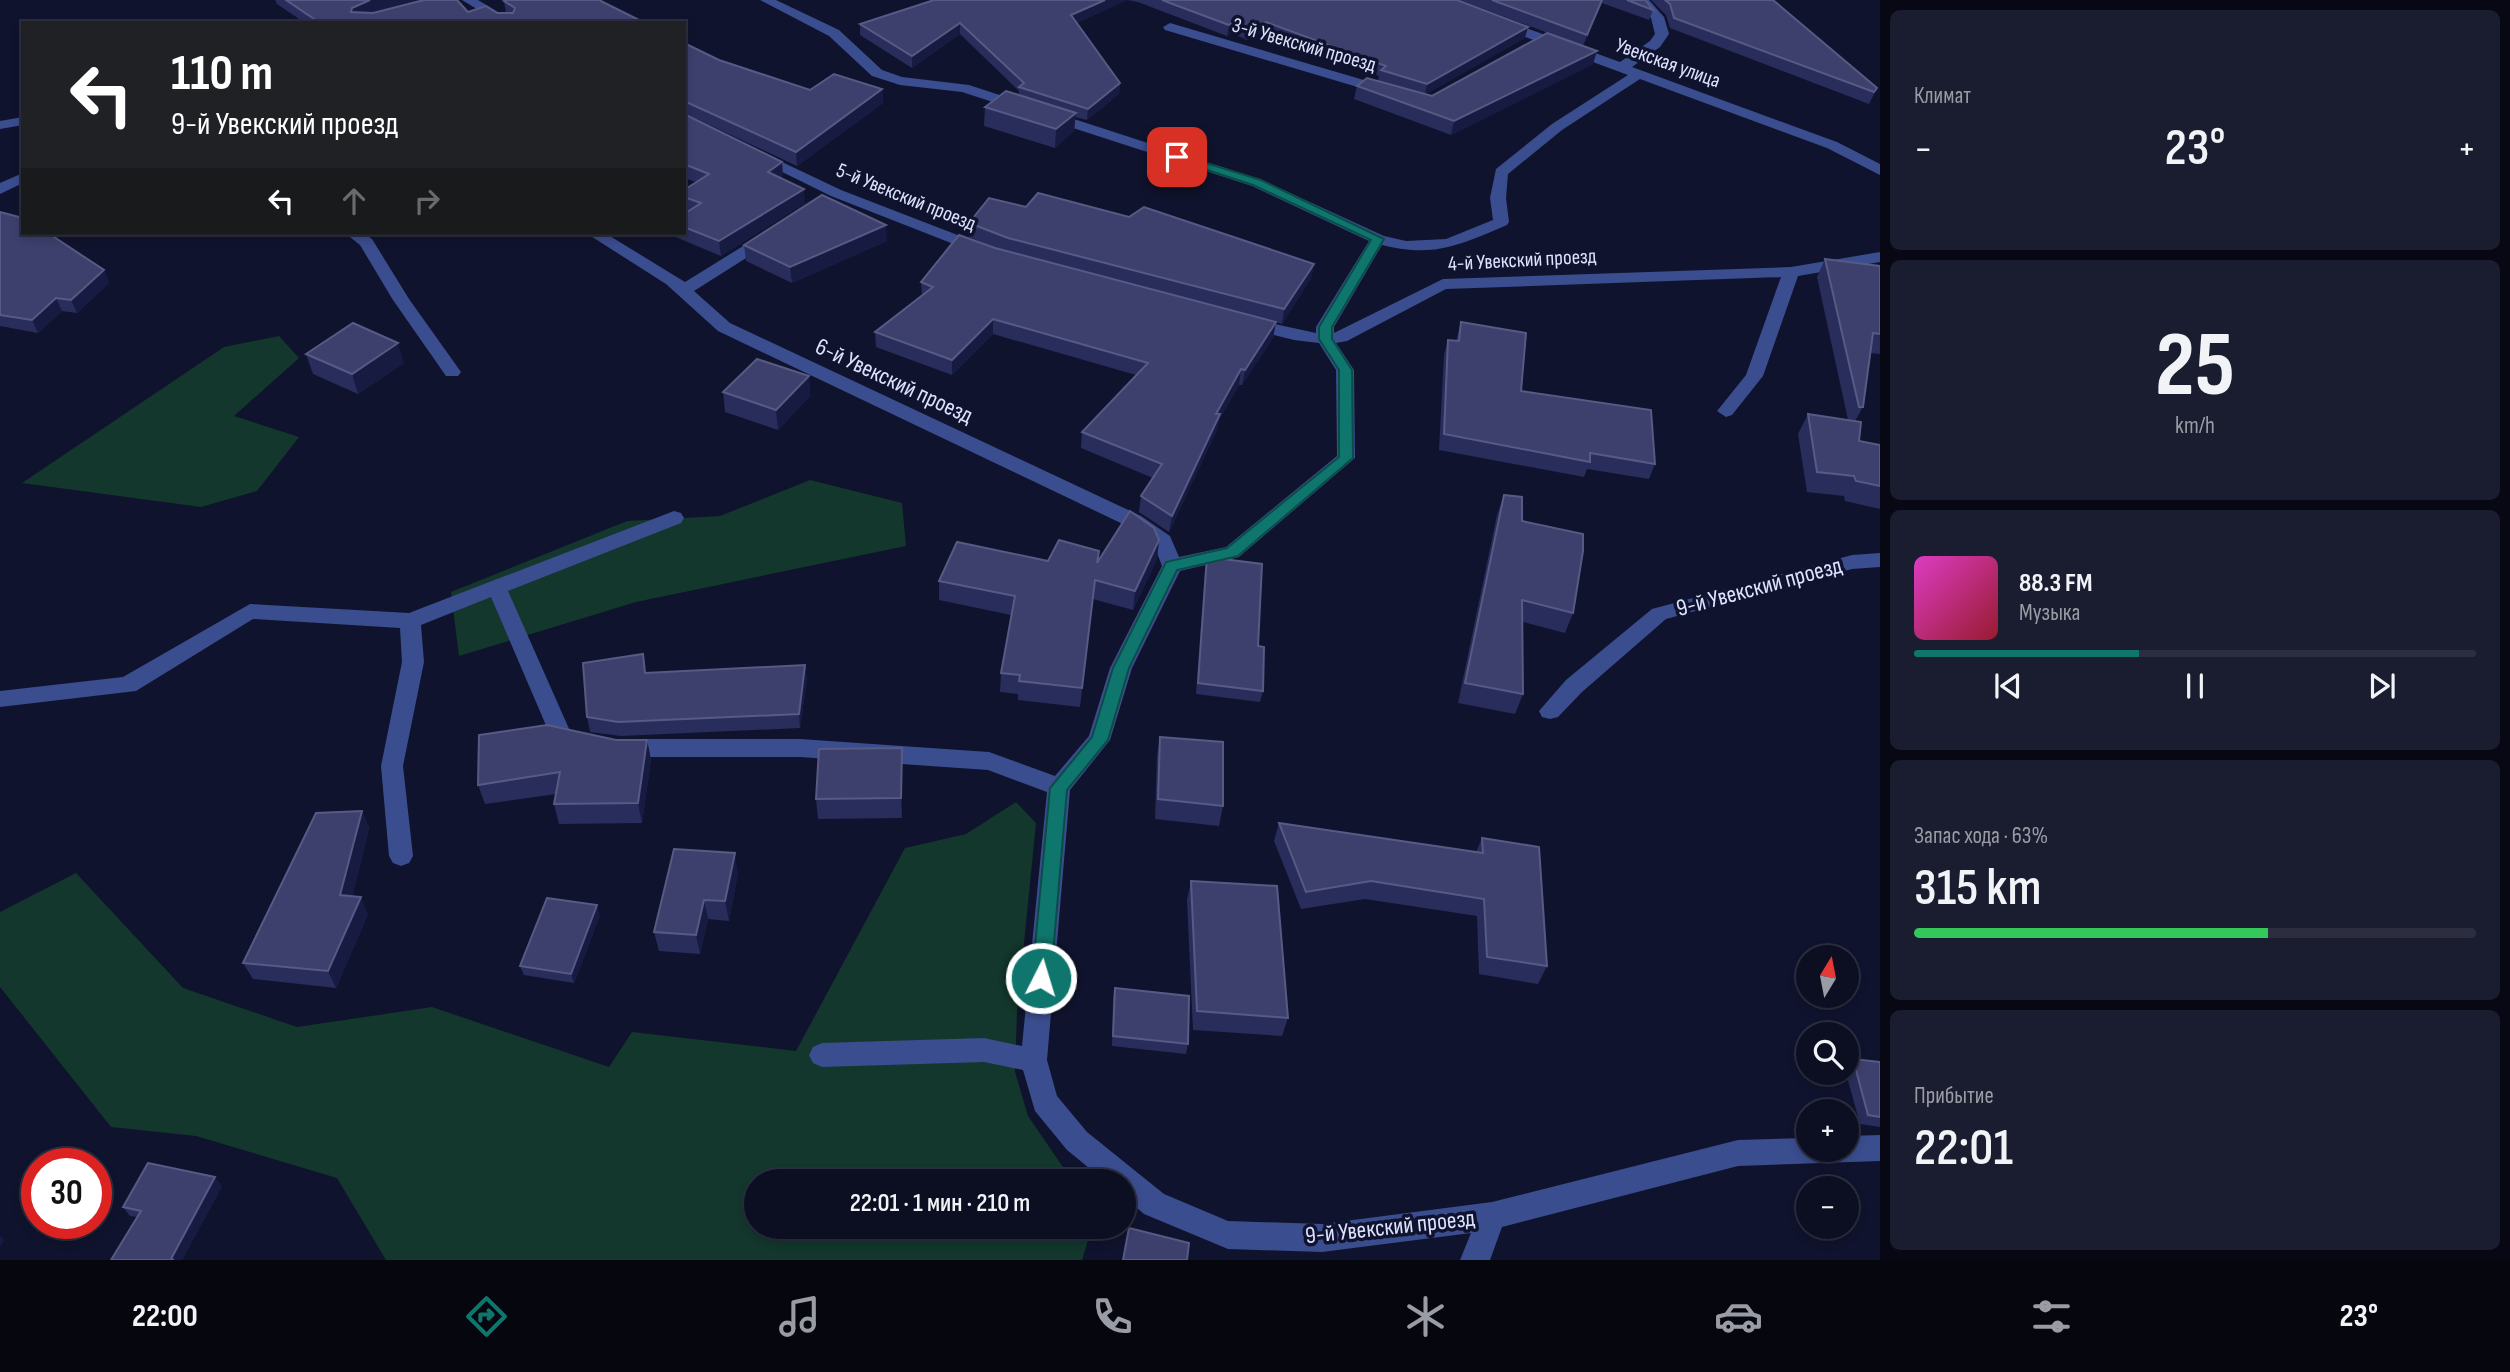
<!DOCTYPE html>
<html lang="ru">
<head>
<meta charset="utf-8">
<style>
	body { margin:0; font-family:"Sofia Sans Condensed",sans-serif; background:#1a1c2f; color:#f1f3f6; height:100vh; display:flex; flex-direction:column; font-size:26px; white-space:nowrap }
	* { box-sizing:border-box; margin:0 }
	p { font-size:23px; color:#9a9ca5 }
	.icon { flex:none; width:38px; height:38px; fill:none; stroke:currentColor; stroke-width:2; stroke-linecap:round; stroke-linejoin:round }
	.map { position:relative; flex:1; overflow:hidden }
	.sheet { display:flex; flex-direction:column; gap:10px; padding:10px; background:#070813; width:630px }
	.sheet>* { flex:none }
	.banner { position:absolute; left:21px; top:21px; width:665px; height:214px; border-radius:0px; box-shadow:0 4px 10px #0003,0 0 0 2px #2c2e40; background:#202124; color:#fff; overflow:hidden }
	.needle { width:46px; rotate:10deg }
	.tools { position:absolute; left:1796px; top:945px; display:grid; gap:14px }
	.tools a { display:grid; place-items:center; width:63px; height:63px; border-radius:50%; background:#0c0e22; box-shadow:0 4px 10px #0003,0 0 0 2px #2c2e40; font-size:35px }
	.speed { position:absolute; left:21px; top:1148px; display:flex; gap:14px; font-size:35px; font-weight:700; text-align:center }
	.speed>* { display:grid; place-content:center; width:91px; height:91px; border-radius:50%; background:#0c0e22; box-shadow:0 4px 10px #0003,0 0 0 2px #2c2e40; line-height:1 }
	.speed .limit { border:10px solid #d22; background:#fff; color:#111 }
	.pin { position:absolute; display:grid; place-items:center; width:60px; height:60px; color:#fff; margin:-30px; border-radius:14px; box-shadow:0 4px 10px #0006 }
	.me { position:absolute; width:77px; margin:-38px; rotate:5deg; stroke-linejoin:round; filter:drop-shadow(0 0 5px #0008) }
	.turn { display:flex; align-items:center; gap:24px; height:147px; padding:0 35px; font-size:32px }
	.turn .icon { width:91px; height:91px; stroke-width:2.5 }
	.turn b { display:block; font-size:49px; line-height:60px }
	.lanes { display:flex; align-items:center; height:66px; padding:0 35px; background:#0003; justify-content:center; gap:35px; direction:ltr }
	.lanes .off { opacity:.35 }
	.big { font-size:52px; font-weight:600; line-height:1.1 }
	.sheet .widget { flex:1; display:flex; flex-direction:column; justify-content:center; gap:10px; min-width:0; padding:0 24px; border-radius:10px; background:#1a1c2f }
	.sheet .dial { align-items:center; gap:0 }
	.dial b { font-size:91px; line-height:1 }
	.song { display:flex; align-items:center; gap:21px }
	.cover { width:84px; height:84px; border-radius:10px; background:linear-gradient(135deg,hsl(310 70% 55%),hsl(350 70% 35%)) }
	.played { height:7px; border-radius:4px; background:linear-gradient(90deg,#0f766e 40%,#2c2e40 40%) }
	.keys { display:flex; justify-content:space-around; direction:ltr }
	.heat { display:flex; justify-content:space-between; align-items:center; font-size:38px; direction:ltr }
	.charge { height:10px; border-radius:5px; background:linear-gradient(90deg,#34c759 63%,#2c2e40 0) }
	.trip { position:absolute; left:744px; top:1169px; width:392px; height:70px; border-radius:35px; background:#0c0e22; box-shadow:0 4px 10px #0003,0 0 0 2px #2c2e40; font-weight:600; line-height:70px; text-align:center }
	.dock { display:flex; height:112px; justify-content:space-around; align-items:center; background:#05060e; color:#9a9ca5 }
	.dock .icon { width:49px; height:49px }
	.dock .active { color:#0f766e }
	.dock b { font-size:32px; color:#f1f3f6 }
	main { display:flex; flex:1; min-height:0 }
	.map>svg:first-child { display:block }
	.green { fill:#13372c }
	.lines { fill:none; stroke-linecap:round; stroke-linejoin:round }
	.minor { fill:#3a4d8e; fill-rule:evenodd }
	.wall { fill:#292d5b; fill-rule:evenodd }
	.shaded-wall { fill:#171a41 }
	.building { fill:#3d406d; stroke:#565a84; stroke-width:2 }
	.route { fill:#0f766e; stroke:#0a4d48; stroke-width:2 }
	.labels { text-anchor:middle; dominant-baseline:central; stroke-width:7; stroke-linejoin:round; paint-order:stroke }
	.far-street-label { font-size:21px; fill:#dce2ff; stroke:#10132d }
	.street-label { font-size:24px; fill:#dce2ff; stroke:#10132d }
</style>
</head>
<body>
<main>
<div class="map">
<svg width="1880" height="1260" viewBox="0 0 1880 1260">
	<rect width="100%" height="100%" fill="#10132d"/>
	<g class="green">
		<path d="M279 336 299 358 234 416 299 437 257 491 201 507 22 483 224 347Z"/>
		<path d="M810 480 902 503 906 546 636 602 459 656 451 592 627 521 720 516Z"/>
		<path d="M1016 802 1036 823 1017 1013 1015 1072 1028 1116 1065 1170 1083 1181H756V1227H1092L1082 1260H386L337 1178 196 1136 111 1127 0 987V912L76 873 183 988 297 1027 432 1007 609 1067 632 1032 796 1051 905 848 966 834Z"/>
	</g>
	<g class="lines">
		<g class="minor">
			<path d="M462 0H478L516 23H500Z"/>
			<path d="M760 0H776L839 30 882 70 902 77 969 85 1262 180 1384 236 1406 241 1446 239 1493 220 1490 198 1496 169 1552 124 1628 75 1496 26V20L1501 19 1620 62 1650 41 1655 34 1651 18 1636 0H1649L1664 17 1669 34 1660 47 1632 67 1837 142 1880 164V175L1827 148 1640 79 1562 130 1508 174 1506 198 1509 222 1507 225C1460 245 1434 258 1382 245L1334 327V333L1443 279 1791 267 1880 252V262L1798 276 1763 376 1732 415 1726 417 1717 411 1746 375 1781 277 1446 289 1347 341 1336 343 1354 370 1355 458 1239 557 1180 571 1132 668 1110 740 1070 790 1047 1060 1057 1096 1087 1132 1164 1194 1228 1221 1322 1224 1492 1202 1738 1140 1808 1138V1150H1846V1136L1880 1135V1161L1738 1166 1502 1227 1490 1260H1460L1471 1233 1322 1252 1228 1249 1144 1214 1124 1197V1181H1105L1067 1150 1035 1111 1023 1070 984 1062 822 1067 813 1063 809 1055 813 1047 822 1043 984 1038 1022 1046 1047 792 988 770 800 757H621L613 754 610 748 613 742 621 739H800L989 752 1055 776 1089 736 1110 668 1162 566 1154 545 1127 526 718 331 666 284 586 233H605L685 282 761 235H773L775 238 773 241 694 291 730 323 1141 516 1170 536 1179 557 1226 547 1337 456 1336 370 1319 343 1294 340 1241 327 1238 323 1247 318 1316 333V327L1369 241 1252 186 962 92 900 85 872 76 829 36Z"/>
			<path d="M1170 23 1391 88 1393 91 1386 95 1381 94 1165 30 1163 27Z"/>
			<path d="M23 117V125L0 129V121Z"/>
			<path d="M759 151 841 190 986 246 988 249 980 254 974 252 831 196 754 158 752 155 754 152Z"/>
			<path d="M23 173V183L0 194V183Z"/>
			<path d="M345 233H363L372 239 409 299 461 372 458 376H446L393 300 360 245Z"/>
			<path d="M674 511 681 513 684 518 681 523 508 591 570 731 586 735 589 741 586 747 578 750 554 744 491 597 421 625 424 662 403 766 413 856 409 863 401 866 393 863 389 856 381 766 402 662 400 628 253 619 136 691 0 707V691L123 677 250 604 409 613Z"/>
			<path d="M1880 553V567L1852 569 1666 619 1582 692 1558 717 1550 719 1542 717 1539 711 1566 680 1652 609 1852 555Z"/>
		</g>
	</g>
	<g class="wall">
		<path d="M275 0H457L468 12 506 13 504 1 645 23H305L277 4ZM405 5 375 12 383 9Z"/>
		<path d="M934 0H1457L1525 38 1426 94 1432 96 1583 46 1460 0H1645L1653 10 1649 20 1602 3 1583 46 1593 64 1451 135 1354 99 1357 86 1378 81 1379 76 1265 32 1247 40 1232 33 1227 36 1138 2 1127 0 1077 23 1120 83 1119 94 1087 120 1075 117 1074 131 1055 148 984 126 985 107 1019 95V91L960 34 912 68 860 35V24Z"/>
		<path d="M1651 0H1773L1877 88 1869 104 1670 28 1666 15Z"/>
		<path d="M684 43 719 60 810 90 882 89 883 103 797 166 684 113Z"/>
		<path d="M684 114 783 175 780 178 805 203 721 256 673 236 672 233H684V214L688 211 684 210V190L696 182 684 178Z"/>
		<path d="M1026 207 1314 264 1311 278 1282 324 1276 322 1273 338 1242 385H1239L1219 420 1217 430 1169 532 1139 512 1141 496 1153 478 1081 448 1082 432 1136 375 993 334 952 375 876 347 875 332 922 296 921 282 995 248 1001 250 969 237V223Z"/>
		<path d="M0 212 104 270 109 283 77 313 62 311 38 333 0 326Z"/>
		<path d="M887 241 792 283 746 261 744 245Z"/>
		<path d="M1825 259 1880 266V354L1870 353 1863 407 1855 421 1859 441 1880 445V509L1845 501 1844 496 1807 492 1798 434 1808 414 1848 420 1817 277Z"/>
		<path d="M1461 322 1521 391 1655 464 1649 479 1587 469 1584 477 1439 450 1444 355 1448 340 1456 341Z"/>
		<path d="M306 354 404 363 358 394 313 374Z"/>
		<path d="M809 376 810 396 778 430 725 412 723 392Z"/>
		<path d="M1504 495 1522 521 1573 613 1565 633 1523 622V694L1515 714 1458 703 1497 515Z"/>
		<path d="M1159 540 1157 559 1133 610 1093 599 1080 707 1018 700V694L1000 692 1001 673 1011 615 939 600V581L1048 561 1098 563Z"/>
		<path d="M1207 557 1263 691 1260 702 1196 694 1205 568Z"/>
		<path d="M805 665 807 680 800 728 621 736 590 732 587 717 647 673Z"/>
		<path d="M1160 737 1223 806 1219 826 1155 819 1157 756Z"/>
		<path d="M616 740H647L651 760 642 823 559 824 554 804 556 794 485 804 478 785Z"/>
		<path d="M902 748V818L818 819 816 799Z"/>
		<path d="M362 811 369 828 352 897 368 914 336 988 253 979 243 963Z"/>
		<path d="M1279 823 1476 852 1482 838 1547 966 1538 984 1479 974 1477 916 1365 899 1301 909 1274 841Z"/>
		<path d="M738 873 729 921 708 919 700 954 659 951 654 932Z"/>
		<path d="M1191 881 1288 1018 1282 1036 1193 1030 1187 900Z"/>
		<path d="M600 915 574 983 524 975 520 966Z"/>
		<path d="M1115 988 1188 1044 1186 1054 1112 1046 1113 997Z"/>
		<path d="M1853 1059 1880 1062V1127L1860 1124 1846 1073V1066Z"/>
		<path d="M222 1186 182 1260H111L137 1217 130 1216 123 1207Z"/>
	</g>
	<g class="shaded-wall">
		<path d="M370 0H431L383 9 356 21 351 12 352 8Z"/>
		<path d="M1105 0H1127L1071 26V15Z"/>
		<path d="M1602 0H1603L1583 46 1587 35Z"/>
		<path d="M1233 22 1232 33 1227 36 1229 25Z"/>
		<path d="M1266 22 1265 32 1247 40 1248 29Z"/>
		<path d="M960 23V34L912 68V56Z"/>
		<path d="M1528 27 1525 38 1425 95 1427 84Z"/>
		<path d="M1597 51 1593 64 1451 135 1454 121Z"/>
		<path d="M1120 83 1119 94 1087 120 1088 109Z"/>
		<path d="M882 89 883 103 797 166 796 152Z"/>
		<path d="M1076 113 1074 131 1055 148 1056 129Z"/>
		<path d="M782 162 783 175 769 186 768 172Z"/>
		<path d="M804 189 805 203 721 256 719 241Z"/>
		<path d="M886 225 887 241 792 283 790 267Z"/>
		<path d="M1314 264 1311 278 1282 324 1284 309Z"/>
		<path d="M104 270 109 283 77 313 71 300Z"/>
		<path d="M56 298 62 311 38 333 32 320Z"/>
		<path d="M993 319V334L952 375V360Z"/>
		<path d="M1276 322 1273 338 1242 385 1245 370Z"/>
		<path d="M398 343 404 363 358 394 352 374Z"/>
		<path d="M1241 369 1239 385 1219 420 1217 430 1169 532 1172 516 1216 414Z"/>
		<path d="M809 376 810 396 778 430 776 410Z"/>
		<path d="M1159 540 1157 559 1133 610 1135 591Z"/>
		<path d="M805 665 807 680 800 728 799 714Z"/>
		<path d="M647 740 651 760 642 823 638 803Z"/>
		<path d="M902 748V818L901 798Z"/>
		<path d="M362 811 369 828 348 912 340 895Z"/>
		<path d="M735 853 738 873 729 921 725 901Z"/>
		<path d="M361 897 368 914 336 988 328 971Z"/>
		<path d="M704 900 708 919 700 954 696 935Z"/>
		<path d="M597 905 600 915 574 983 571 974Z"/>
		<path d="M215 1177 222 1186 182 1260H172L171 1259Z"/>
		<path d="M0 1235 4 1240 0 1247Z"/>
	</g>
	<g class="building">
		<path d="M286 0H370L352 8 351 12 373 13 424 0H457L468 12 486 6 497 13H513L515 8 504 1 507 0H599L645 23H320Z"/>
		<path d="M934 0H1105L1071 15 1120 83 1088 109 1019 87 1024 83 960 23 912 56 860 24Z"/>
		<path d="M1162 0H1457L1528 27 1427 84 1381 70 1386 66 1266 22 1248 29 1233 22 1229 25Z"/>
		<path d="M1492 0H1602L1587 35Z"/>
		<path d="M1627 0H1645L1653 10Z"/>
		<path d="M1665 0H1773L1877 88 1874 92 1674 18 1670 4Z"/>
		<path d="M1547 33 1597 51 1454 121 1357 86 1367 78 1432 96Z"/>
		<path d="M684 43 719 60 810 90 834 74 882 89 796 152 684 101Z"/>
		<path d="M1006 91 1076 113 1056 129 985 107Z"/>
		<path d="M684 114 782 162 768 172 804 189 719 241 684 227V214L701 203 684 197V190L709 174 684 164Z"/>
		<path d="M1038 193 1129 217 1144 207 1314 264 1284 309 1008 238 969 223 989 198 1026 207Z"/>
		<path d="M822 195 886 225 790 267 744 245Z"/>
		<path d="M0 212 23 218V233H48L104 270 71 300 56 298 32 320 0 315Z"/>
		<path d="M959 235 995 248 1276 322 1245 370 1241 369 1216 414H1220L1172 516 1141 496 1162 464 1082 432 1148 363 993 319 952 360 875 332 933 287 921 282Z"/>
		<path d="M1825 259 1880 266V334L1873 333 1863 407H1859Z"/>
		<path d="M1461 322 1526 333 1521 391 1651 410 1655 464 1590 453V462L1444 434 1448 340 1459 341Z"/>
		<path d="M353 323 398 343 352 374 306 354Z"/>
		<path d="M757 359 809 376 776 410 723 392Z"/>
		<path d="M1808 414 1861 422 1859 441 1880 445V486L1856 481 1854 476 1817 472Z"/>
		<path d="M1504 495 1522 497V521L1583 534V551L1573 613 1522 600 1523 694 1465 683Z"/>
		<path d="M1130 511 1154 528 1159 540 1135 591 1095 580 1082 688 1019 681 1020 675 1001 673 1015 596 939 581 957 542 1048 561 1059 540 1099 551 1097 563Z"/>
		<path d="M1207 557 1262 564 1258 646 1264 647 1263 691 1198 683Z"/>
		<path d="M643 654 645 673 805 665 799 714 618 722 587 717 583 663Z"/>
		<path d="M547 725 616 740H647L638 803 554 804 560 772 478 785 479 735Z"/>
		<path d="M1160 737 1223 742V806L1158 799Z"/>
		<path d="M902 748 901 798 816 799 819 749Z"/>
		<path d="M362 811 340 895 361 897 328 971 243 963 316 813Z"/>
		<path d="M1279 823 1483 853 1482 838 1539 847 1547 966 1487 957 1484 899 1371 881 1306 892Z"/>
		<path d="M674 849 735 853 725 901 704 900 696 935 654 932Z"/>
		<path d="M1191 881 1277 886 1288 1018 1197 1011Z"/>
		<path d="M547 898 597 905 571 974 520 966Z"/>
		<path d="M1115 988 1189 996 1188 1044 1113 1036Z"/>
		<path d="M1853 1059 1880 1062V1117L1868 1115Z"/>
		<path d="M148 1163 215 1177 171 1259 174 1260H111L141 1211 123 1207Z"/>
		<path d="M1129 1228 1189 1243 1187 1260H1123Z"/>
	</g>
	<path class="route" d="M1177 154 1261 180 1384 239 1332 327V339L1352 370 1353 458 1238 556 1177 570 1129 668 1108 740 1067 790 1051 978 1048 984 1041 987 1035 984 1032 978 1050 788 1092 737 1113 668 1166 562 1227 548 1339 457V370L1319 339V327L1371 240 1253 185 1173 159 1171 157Z"/>
	<g class="labels">
		<g class="far-street-label">
			<text transform="translate(1304 45) rotate(16)">3-й Увекский проезд</text>
			<text transform="translate(1668 63) rotate(20)">Увекская улица</text>
			<text transform="translate(906 197) rotate(22)">5-й Увекский проезд</text>
			<text transform="translate(1522 260) rotate(-3)">4-й Увекский проезд</text>
		</g>
		<g class="street-label">
			<text transform="translate(894 381) rotate(25)">6-й Увекский проезд</text>
			<text transform="translate(1759 587) rotate(-15)">9-й Увекский проезд</text>
			<text transform="translate(1390 1227) rotate(-6)">9-й Увекский проезд</text>
		</g>
	</g>
</svg>
<div class="tools">
<a><svg class="needle" viewBox="-14 -14 28 28"><path d="M0-13l5 13h-10z" fill="#e53935"/><path d="M0 13l5-13h-10z" fill="#9a9ca5"/></svg></a>
<a><svg class="icon" aria-label="search" viewBox="0 0 24 24"><circle cx="10" cy="10" r="6"/><path d="M15 15l6 6"/></svg></a>
<a>+</a>
<a>−</a>
</div>
<div class="speed"><div class="limit">30</div></div>
<div class="pin" style="left:1177px;top:157px;background:#d93025"><svg class="icon" aria-label="arrive" viewBox="0 0 24 24"><path d="M6 21V4h12l-3 4 3 4H6"/></svg></div>
<svg class="me" style="left:1041px;top:978px" viewBox="-20 -20 40 40"><circle r="17" fill="#0f766e" stroke="#fff" stroke-width="3"/><path d="M0-11L8 9 0 5-8 9z" fill="#fff"/></svg>
<div class="trip">22:01 · 1 мин · 210 m</div>
<div class="banner">
<div class="turn"><svg class="icon" aria-label="left" viewBox="0 0 24 24"><path d="M17 20v-9H6M10 6l-5 5 5 5"/></svg><div><b>110 m</b>9-й Увекский проезд</div></div>
<div class="lanes"><svg class="icon" aria-label="left" viewBox="0 0 24 24"><path d="M17 20v-9H6M10 6l-5 5 5 5"/></svg><svg class="icon off" aria-label="ahead" viewBox="0 0 24 24"><path d="M12 20V5M6 11l6-6 6 6"/></svg><svg class="icon off" aria-label="right" viewBox="0 0 24 24"><path d="M7 20v-9h11M14 6l5 5-5 5"/></svg></div>
</div>
</div>
<section class="sheet">
<div class="widget"><p>Климат</p>
<div class="heat"><a>−</a><b class="big">23°</b><a>+</a></div>
</div>
<div class="widget dial"><b>25</b><p>km/h</p></div>
<div class="widget">
<div class="song"><i class="cover"></i><div><b>88.3 FM</b><p>Музыка</p></div></div>
<div class="played"></div>
<div class="keys"><svg class="icon" aria-label="previous" viewBox="0 0 24 24"><path d="M18 5L8 12l10 7zM5 5v14"/></svg><svg class="icon" aria-label="pause" viewBox="0 0 24 24"><path d="M8 5v14M16 5v14"/></svg><svg class="icon" aria-label="next" viewBox="0 0 24 24"><path d="M6 5l10 7-10 7zM19 5v14"/></svg></div>
</div>
<div class="widget"><p>Запас хода · 63%</p><b class="big">315 km</b><div class="charge"></div></div>
<div class="widget"><p>Прибытие</p><b class="big">22:01</b></div>
</section>
</main>
<nav class="dock">
<b>22:00</b>
<svg class="icon active" aria-label="directions" viewBox="0 0 24 24"><path d="M12 3l9 9-9 9-9-9zM9 14v-3h6M13 9l2 2-2 2"/></svg>
<svg class="icon" aria-label="music" viewBox="0 0 24 24"><path d="M9 18V5l10-2v13"/><circle cx="6" cy="18" r="3"/><circle cx="16" cy="16" r="3"/></svg>
<svg class="icon" aria-label="phone" viewBox="0 0 24 24"><path d="M5 4h4l2 5-3 2q2 4 5 5l2-3 5 2v4C11 20 4 13 5 4z"/></svg>
<svg class="icon" aria-label="climate" viewBox="0 0 24 24"><path d="M12 3v18M4 7l16 10M4 17L20 7"/></svg>
<svg class="icon" aria-label="car" viewBox="0 0 24 24"><path d="M5 17H2v-5l4-1 3-4h7l3 4 3 1v5h-3M9 17h6M6 11h13"/><circle cx="7" cy="17" r="2"/><circle cx="17" cy="17" r="2"/></svg>
<svg class="icon" aria-label="filters" viewBox="0 0 24 24"><path d="M4 7h16M4 17h16"/><circle cx="9" cy="7" r="2"/><circle cx="15" cy="17" r="2"/></svg>
<b>23°</b>
</nav>
</body>
</html>
